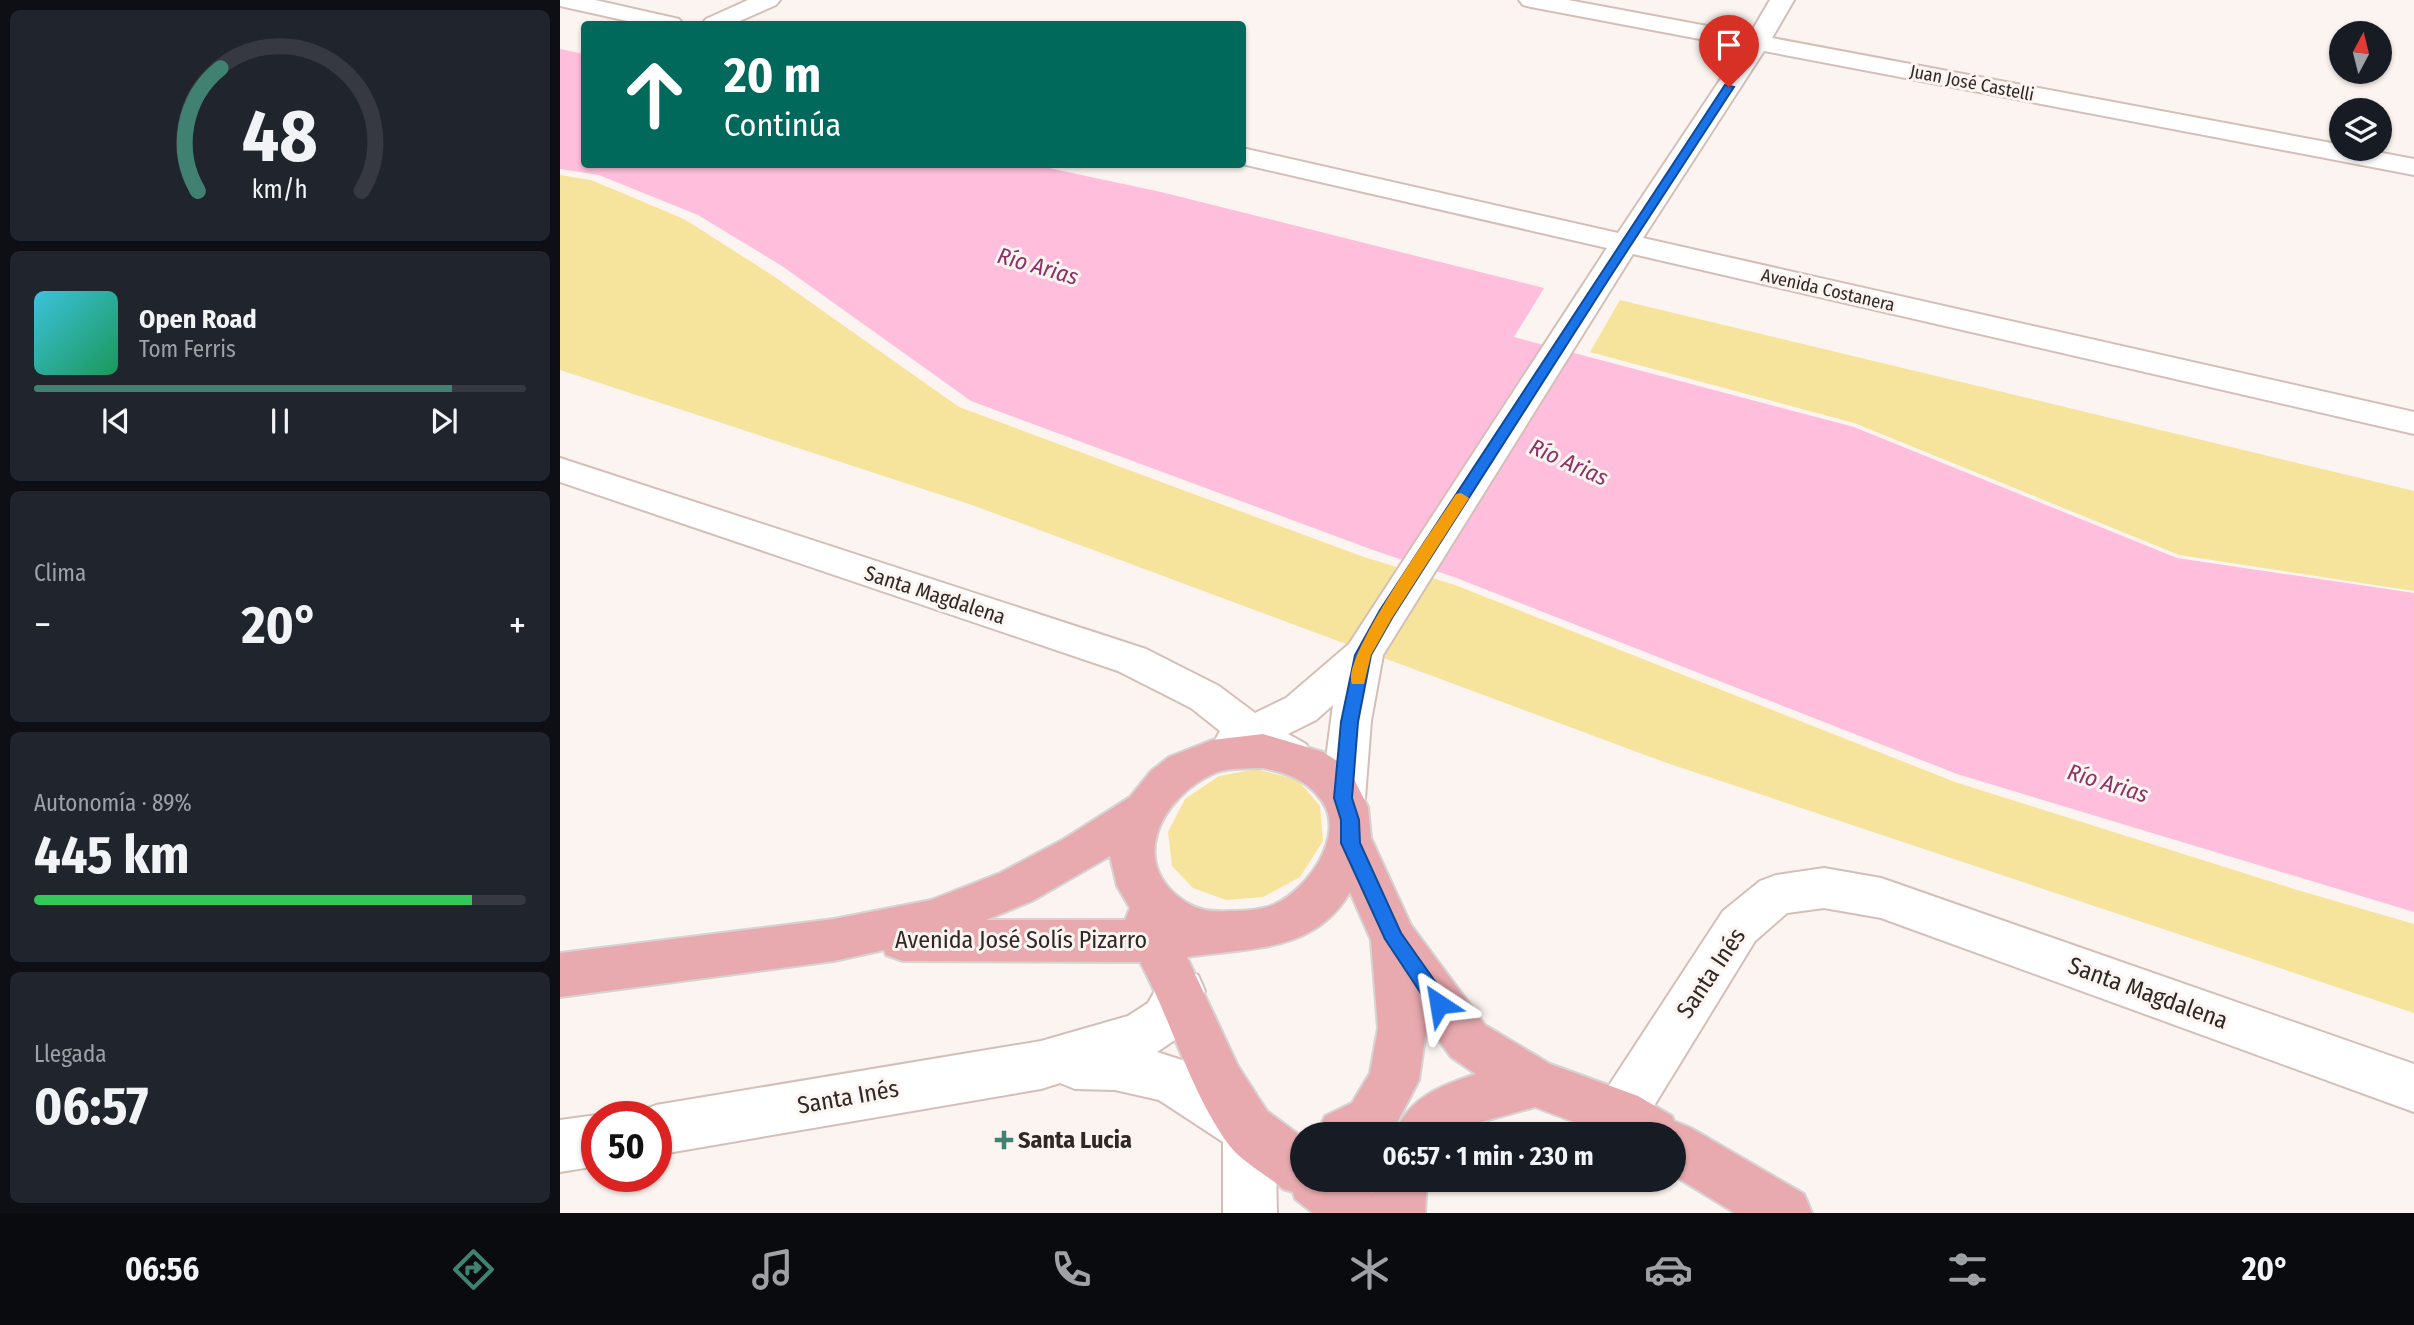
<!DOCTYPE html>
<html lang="es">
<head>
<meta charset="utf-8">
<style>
	body { margin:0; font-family:"Fira Sans Condensed",sans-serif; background:#20242c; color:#f1f3f6; height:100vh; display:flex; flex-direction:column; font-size:26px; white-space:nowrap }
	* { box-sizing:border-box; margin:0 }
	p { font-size:23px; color:#9ea1a6 }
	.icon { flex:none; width:38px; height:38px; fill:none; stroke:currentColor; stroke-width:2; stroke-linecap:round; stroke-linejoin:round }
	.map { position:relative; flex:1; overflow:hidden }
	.details { display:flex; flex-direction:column; gap:10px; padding:10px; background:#0d0f14; width:560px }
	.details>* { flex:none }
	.guide { position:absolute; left:21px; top:21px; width:665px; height:147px; border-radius:7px; box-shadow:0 2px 5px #0004; background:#00695c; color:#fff; overflow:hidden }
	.needle { width:46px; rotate:7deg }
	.buttons { position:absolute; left:1769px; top:21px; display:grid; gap:14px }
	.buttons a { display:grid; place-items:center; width:63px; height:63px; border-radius:50%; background:#171b24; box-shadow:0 2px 5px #0004; font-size:35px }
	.speed { position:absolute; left:21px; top:1101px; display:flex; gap:14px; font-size:35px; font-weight:700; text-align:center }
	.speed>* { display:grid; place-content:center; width:91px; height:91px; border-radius:50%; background:#171b24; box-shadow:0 2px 5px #0004; line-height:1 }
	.speed .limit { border:10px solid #d22; background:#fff; color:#111 }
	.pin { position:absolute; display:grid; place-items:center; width:60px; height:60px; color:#fff; margin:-72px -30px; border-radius:50% 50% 50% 0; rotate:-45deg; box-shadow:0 0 7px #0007 }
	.pin .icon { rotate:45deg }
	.me { position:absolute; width:77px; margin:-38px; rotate:327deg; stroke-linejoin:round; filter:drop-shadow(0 0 5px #0008) }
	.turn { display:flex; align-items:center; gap:24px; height:147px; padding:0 28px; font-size:32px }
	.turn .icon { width:91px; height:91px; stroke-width:2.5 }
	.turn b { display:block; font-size:49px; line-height:60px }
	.big { font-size:52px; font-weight:700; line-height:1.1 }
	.details .card { flex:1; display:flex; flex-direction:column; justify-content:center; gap:10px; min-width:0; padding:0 24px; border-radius:10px; background:#20242c }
	.details .dial { align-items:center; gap:0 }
	.dial svg { height:182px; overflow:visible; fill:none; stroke:#363941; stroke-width:7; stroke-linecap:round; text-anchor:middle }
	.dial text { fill:#f1f3f6; stroke:none }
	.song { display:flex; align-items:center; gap:21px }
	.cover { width:84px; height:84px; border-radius:10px; background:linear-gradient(135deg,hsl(190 70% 55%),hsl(150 70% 35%)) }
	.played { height:7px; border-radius:4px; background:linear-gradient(90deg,#408172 85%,#363941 85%) }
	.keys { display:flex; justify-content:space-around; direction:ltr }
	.heat { display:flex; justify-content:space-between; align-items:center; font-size:38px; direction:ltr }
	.charge { height:10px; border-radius:5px; background:linear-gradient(90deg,#34c759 89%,#363941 0) }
	.trip { position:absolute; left:730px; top:1122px; width:396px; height:70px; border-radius:35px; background:#171b24; box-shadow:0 2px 5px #0004; font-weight:700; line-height:70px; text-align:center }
	.dock { display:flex; height:112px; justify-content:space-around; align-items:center; background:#090b0e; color:#9ea1a6 }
	.dock .icon { width:49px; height:49px }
	.dock .on { color:#408172 }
	.dock b { font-size:32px; color:#f1f3f6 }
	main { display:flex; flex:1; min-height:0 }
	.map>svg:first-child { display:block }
	.green { fill:#f6e49d }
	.water { fill:#ffbedc }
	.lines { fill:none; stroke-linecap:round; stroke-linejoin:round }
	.minor-casing { stroke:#d4bfb7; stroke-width:4 }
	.major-casing { stroke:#d5d4d3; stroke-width:4 }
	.minor { fill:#fff; fill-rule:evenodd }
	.major { fill:#e9aaaf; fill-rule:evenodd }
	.route { fill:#1a73e8; stroke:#114b97; stroke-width:2 }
	.slow { fill:#f59e0b }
	.poi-dot { fill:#408172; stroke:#fcf4f0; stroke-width:2.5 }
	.labels { text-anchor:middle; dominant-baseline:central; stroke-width:6; stroke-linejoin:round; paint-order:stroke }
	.far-street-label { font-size:18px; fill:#2f2824; stroke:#fcf4f0 }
	.street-label { font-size:21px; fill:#2f2824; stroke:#fcf4f0 }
	.water-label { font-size:23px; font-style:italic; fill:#8b3163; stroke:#fcf4f0 }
	.near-street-label { font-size:24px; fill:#2f2824; stroke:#fcf4f0 }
	.near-poi-label { font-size:24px; font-weight:bold; fill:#2f2824; stroke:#fcf4f0; text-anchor:start }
</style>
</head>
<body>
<main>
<section class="details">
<div class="card dial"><svg viewBox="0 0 100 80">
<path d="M14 69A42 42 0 1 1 86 69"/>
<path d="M14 69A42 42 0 0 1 24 15" stroke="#408172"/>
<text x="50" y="56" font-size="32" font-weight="700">48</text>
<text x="50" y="72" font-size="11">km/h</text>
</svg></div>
<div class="card">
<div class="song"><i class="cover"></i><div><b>Open Road</b><p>Tom Ferris</p></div></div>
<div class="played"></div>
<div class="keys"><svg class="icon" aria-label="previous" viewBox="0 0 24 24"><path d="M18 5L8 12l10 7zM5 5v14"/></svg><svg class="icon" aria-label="pause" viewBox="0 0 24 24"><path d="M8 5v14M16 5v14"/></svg><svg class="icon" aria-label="next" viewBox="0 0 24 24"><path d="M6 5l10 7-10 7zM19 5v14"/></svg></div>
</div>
<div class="card"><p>Clima</p>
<div class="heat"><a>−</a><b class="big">20°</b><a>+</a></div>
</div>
<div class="card"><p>Autonomía · 89%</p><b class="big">445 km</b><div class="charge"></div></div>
<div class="card"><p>Llegada</p><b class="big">06:57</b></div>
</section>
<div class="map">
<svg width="1854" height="1213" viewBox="0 0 1854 1213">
	<rect width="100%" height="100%" fill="#fcf4f0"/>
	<g class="green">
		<path d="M0 175 31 180 124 219 212 275 399 407 801 556 895 585 1395 782 1734 889 1854 924V1013L1104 762 412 505 0 370Z"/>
		<path d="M1060 300 1854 491V591L1619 555 1294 423 1030 352Z"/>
		<path d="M696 769 738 780 760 806 763 841 740 877 703 897 666 900 633 888 612 866 608 832 625 799 659 776Z"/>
	</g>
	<path class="water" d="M0 49 24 54V164H470L601 192 984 288 954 337 1294 427 1617 558 1854 593V912L1397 774 894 577 813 550 411 401 222 266 138 215 39 175 0 169Z"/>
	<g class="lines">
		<g class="minor-casing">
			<g id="minor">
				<path d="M0 0H35L119 19 123 24H81L0 6Z"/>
				<path d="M188 0H220L216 5 173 24H142L146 19Z"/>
				<path d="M959 0H1008L1190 34 1210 0H1234L1212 38 1782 145V149H1801L1854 159V175L1204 51 1083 238 1854 412V434L1073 254 823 655 811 721 805 798 798 811 783 816 768 811 761 798 773 705 756 720 728 734 746 744 752 756 746 768C722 776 711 765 691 753L675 759 660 754 654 742 660 731 631 708 558 671 0 482V458L586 649 659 686 695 713 726 698 789 644 1047 248 682 164V148L1058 233 1182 47 971 7 963 5Z"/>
				<path d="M1264 868 1321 878 1854 1064V1112L1321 918 1264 908 1227 913 1195 941 1078 1132 1072 1134 1042 1132 1034 1114 1042 1096 1163 911 1200 881 1216 875Z"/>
				<path d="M621 969 638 975 645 991 622 1035 597 1052 628 1062 707 1111 715 1129 717 1213H663V1142L599 1100 555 1090 515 1089 500 1083 481 1089 96 1155V1116H76L78 1112 96 1105 481 1041 568 1016 588 1003 604 975Z"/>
				<path d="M37 1115 42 1116H37V1166L0 1172V1120Z"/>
			</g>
		</g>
		<g class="major-casing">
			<path id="major" d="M703 734 763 752 777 761 793 777 808 807 811 838 851 925 925 1025 990 1064 1078 1096 1112 1116 1114 1121 1131 1128 1244 1194 1252 1213H1175L1113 1175V1134H1046L975 1107 914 1124 896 1134H834C850 1097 880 1086 916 1074L891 1057 867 1024 859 1080 831 1134H757L765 1116 792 1103 810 1073 818 1028 811 940 790 892C754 954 688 947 627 957L678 1066 707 1111 742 1137V1180H796L813 1193 815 1180H867L865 1213H753L735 1199 733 1192 723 1189C707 1175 682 1162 669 1145 629 1090 612 1021 580 962L343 961 326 955 324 950 274 961 0 997V953L274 919 371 900 440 873 504 839 570 797 591 771 609 757 652 740ZM703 768C727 773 747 780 762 801 786 835 748 888 717 903 704 910 685 911 670 911 656 912 641 911 629 904 565 866 600 797 655 773 670 767 688 769 703 768ZM550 856 557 886 570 908 565 920H426L472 901Z"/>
		</g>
		<use href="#minor" class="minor"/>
		<use href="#major" class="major"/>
	</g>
	<path class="route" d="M1165 85 1174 87 1052 274 832 618 811 655 798 722 792 798 799 820 800 843 841 933 886 997 889 1004 886 1010 879 1013 872 1010 825 939 781 843V820L774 798 781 722 795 655 820 610Z"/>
	<path class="slow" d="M901 493 909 498 832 618 811 655 804 684H792C780 658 878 523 896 494Z"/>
	<path class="poi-dot" d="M440.5 1129.5h7v7h7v7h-7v7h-7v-7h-7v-7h7z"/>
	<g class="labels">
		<g class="far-street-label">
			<text transform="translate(1412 83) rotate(11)">Juan José Castelli</text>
			<text transform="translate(1268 290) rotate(13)">Avenida Costanera</text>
		</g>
		<g class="street-label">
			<text transform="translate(375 595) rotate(18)">Santa Magdalena</text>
		</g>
		<g class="water-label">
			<text transform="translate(478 266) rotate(16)">Río Arias</text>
			<text transform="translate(1009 462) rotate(24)">Río Arias</text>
			<text transform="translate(1548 783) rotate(17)">Río Arias</text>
		</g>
		<g class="near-street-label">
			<text x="461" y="940">Avenida José Solís Pizarro</text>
			<text transform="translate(1151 973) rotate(-56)">Santa Inés</text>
			<text transform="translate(1588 993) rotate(20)">Santa Magdalena</text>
			<text transform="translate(288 1097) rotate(-10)">Santa Inés</text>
		</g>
		<g class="near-poi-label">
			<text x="458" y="1140">Santa Lucia</text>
		</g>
	</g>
</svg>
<div class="buttons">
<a><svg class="needle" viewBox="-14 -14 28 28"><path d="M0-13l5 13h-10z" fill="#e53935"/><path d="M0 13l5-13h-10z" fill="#9ea1a6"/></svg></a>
<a><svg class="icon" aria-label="layers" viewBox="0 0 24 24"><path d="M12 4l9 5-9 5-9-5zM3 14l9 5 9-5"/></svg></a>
</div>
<div class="speed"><div class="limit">50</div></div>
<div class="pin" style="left:1169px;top:87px;background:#d93025"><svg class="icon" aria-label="arrive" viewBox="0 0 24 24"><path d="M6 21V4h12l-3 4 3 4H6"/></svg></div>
<svg class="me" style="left:879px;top:1004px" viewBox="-20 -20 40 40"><path d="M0-17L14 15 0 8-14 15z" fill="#1a73e8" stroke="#fff" stroke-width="4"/></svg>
<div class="trip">06:57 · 1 min · 230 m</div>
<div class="guide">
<div class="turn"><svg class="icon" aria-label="ahead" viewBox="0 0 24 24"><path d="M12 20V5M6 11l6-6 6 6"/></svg><div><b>20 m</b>Continúa</div></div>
</div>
</div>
</main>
<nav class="dock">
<b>06:56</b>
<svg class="icon on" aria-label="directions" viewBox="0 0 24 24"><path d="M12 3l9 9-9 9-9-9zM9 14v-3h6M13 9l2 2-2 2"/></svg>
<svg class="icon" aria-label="music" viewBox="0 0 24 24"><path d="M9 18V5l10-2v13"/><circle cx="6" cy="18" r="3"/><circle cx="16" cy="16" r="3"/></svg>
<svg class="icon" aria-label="phone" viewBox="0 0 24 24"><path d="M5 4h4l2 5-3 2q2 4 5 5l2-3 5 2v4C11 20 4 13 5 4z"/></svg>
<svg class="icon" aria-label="climate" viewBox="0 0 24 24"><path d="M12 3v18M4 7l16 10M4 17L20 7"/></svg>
<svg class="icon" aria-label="car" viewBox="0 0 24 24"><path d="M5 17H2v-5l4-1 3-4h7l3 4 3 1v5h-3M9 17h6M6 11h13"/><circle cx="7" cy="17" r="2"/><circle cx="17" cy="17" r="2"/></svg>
<svg class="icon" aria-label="filters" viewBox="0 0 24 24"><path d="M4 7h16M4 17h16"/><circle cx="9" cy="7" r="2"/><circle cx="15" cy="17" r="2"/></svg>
<b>20°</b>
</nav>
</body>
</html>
